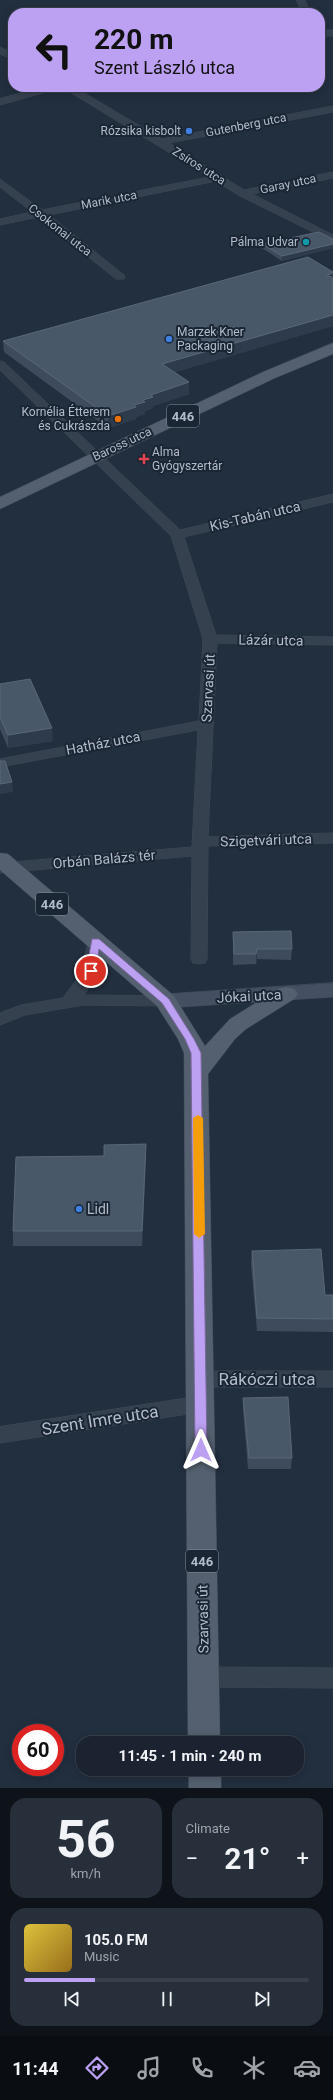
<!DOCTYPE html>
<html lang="en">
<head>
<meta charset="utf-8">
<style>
	body { margin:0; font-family:Roboto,sans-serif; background:#272f3b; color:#f1f3f6; height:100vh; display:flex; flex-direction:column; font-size:15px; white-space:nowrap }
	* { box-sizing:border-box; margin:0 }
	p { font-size:13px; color:#9fa4aa }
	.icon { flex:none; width:22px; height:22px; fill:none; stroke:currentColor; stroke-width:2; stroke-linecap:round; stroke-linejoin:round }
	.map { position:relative; height:1788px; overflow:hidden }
	.panel { display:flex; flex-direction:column; gap:10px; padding:10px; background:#0e131a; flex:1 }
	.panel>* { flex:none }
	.top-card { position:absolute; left:8px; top:8px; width:317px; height:84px; border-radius:16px; box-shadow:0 2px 10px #0003,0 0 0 1px #38404b; background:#bca0f2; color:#111; overflow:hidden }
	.speed { position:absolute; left:12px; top:1724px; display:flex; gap:8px; font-size:20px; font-weight:700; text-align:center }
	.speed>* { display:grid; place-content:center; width:52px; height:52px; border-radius:50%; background:#1a232f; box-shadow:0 2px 10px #0003,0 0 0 1px #38404b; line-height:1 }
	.speed .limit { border:6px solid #d22; background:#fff; color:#111 }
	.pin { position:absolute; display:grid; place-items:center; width:34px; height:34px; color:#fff; margin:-17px; border:2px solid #fff; border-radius:50%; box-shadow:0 1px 4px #0007 }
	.me { position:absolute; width:44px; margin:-22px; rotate:0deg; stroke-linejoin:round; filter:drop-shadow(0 0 3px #0008) }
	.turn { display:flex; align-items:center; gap:14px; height:84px; padding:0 20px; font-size:18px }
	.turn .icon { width:52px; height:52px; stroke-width:2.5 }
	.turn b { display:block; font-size:28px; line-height:34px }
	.big { font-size:30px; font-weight:700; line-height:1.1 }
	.panel .tile { flex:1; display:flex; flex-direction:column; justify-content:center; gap:6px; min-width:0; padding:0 14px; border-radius:16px; background:#272f3b }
	.panel .dial { align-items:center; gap:0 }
	.dial b { font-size:52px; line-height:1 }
	.song { display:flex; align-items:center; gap:12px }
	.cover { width:48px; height:48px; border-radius:6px; background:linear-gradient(135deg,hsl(50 70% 55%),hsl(40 70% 35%)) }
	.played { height:4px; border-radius:2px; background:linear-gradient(90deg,#bca0f2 25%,#38404b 25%) }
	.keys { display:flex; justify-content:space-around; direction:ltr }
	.heat { display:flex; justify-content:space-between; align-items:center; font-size:22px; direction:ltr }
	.panel .tiles { flex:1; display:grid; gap:10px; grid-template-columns:1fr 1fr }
	.tile:last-child { grid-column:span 2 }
	.trip { position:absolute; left:76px; top:1736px; width:228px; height:40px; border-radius:16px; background:#1a232f; box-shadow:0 2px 10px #0003,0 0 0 1px #38404b; font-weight:700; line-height:40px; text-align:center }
	.menu { display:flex; height:64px; justify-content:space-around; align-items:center; background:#0a0e13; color:#9fa4aa }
	.menu .icon { width:28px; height:28px }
	.menu .active { color:#bca0f2 }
	.menu b { font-size:18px; color:#f1f3f6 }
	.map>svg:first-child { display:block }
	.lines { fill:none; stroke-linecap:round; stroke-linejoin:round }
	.minor-casing { stroke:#3f4a58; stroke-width:1 }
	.secondary-casing { stroke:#3f4a58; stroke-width:1 }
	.primary-casing { stroke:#3f4a58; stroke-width:1 }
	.minor { fill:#36414f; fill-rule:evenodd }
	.secondary { fill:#445062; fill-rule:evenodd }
	.primary { fill:#54606f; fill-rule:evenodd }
	.wall { fill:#3d4b5d }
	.shaded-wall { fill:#2d3b4c }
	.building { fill:#495869; stroke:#5a6778 }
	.route { fill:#bca0f2; stroke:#7a689d }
	.slow { fill:#f59e0b }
	.shop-dot { fill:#3f7fe0; stroke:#1b2634; stroke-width:1.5 }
	.culture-dot { fill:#0f9aa8; stroke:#1b2634; stroke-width:1.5 }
	.food-dot { fill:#e8710a; stroke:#1b2634; stroke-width:1.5 }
	.health-dot { fill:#e0444e; stroke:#1b2634; stroke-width:1.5 }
	.labels { text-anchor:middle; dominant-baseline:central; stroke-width:4; stroke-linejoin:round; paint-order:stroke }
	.far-street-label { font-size:12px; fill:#b2bcca; stroke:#1b2634 }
	.far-poi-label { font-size:12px; fill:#b2bcca; stroke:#1b2634; text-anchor:end }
	.shield { fill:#1b2634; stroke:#858f9d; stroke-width:1 }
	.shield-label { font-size:13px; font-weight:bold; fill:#b2bcca }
	.street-label { font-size:14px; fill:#b2bcca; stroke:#1b2634 }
	.poi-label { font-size:14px; fill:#b2bcca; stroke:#1b2634; text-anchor:start }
	.near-street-label { font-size:17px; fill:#b2bcca; stroke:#1b2634 }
</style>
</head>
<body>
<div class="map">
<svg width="333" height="1788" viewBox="0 0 333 1788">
	<rect width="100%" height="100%" fill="#222f3f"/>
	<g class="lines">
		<g class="minor-casing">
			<g id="minor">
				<path d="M297 0H305L310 13H302Z"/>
				<rect x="320" y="30" width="13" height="6"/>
				<path d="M0 47 13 53V60L0 54Z"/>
				<path d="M44 87H59L57 89 0 105V99Z"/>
				<path d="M62 87H74L162 139 333 106V112L169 143 244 190 333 172V178L252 194 333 235V242L238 195 216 181 49 215 124 275 125 277 124 279H116L38 217 0 225V219L32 212 0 187V179L42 210 209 177Z"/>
				<path d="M0 361 4 362 180 530 333 494V502L184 537 216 635 333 637V645L217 643 208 837 333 833V843L208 846 207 959 205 963 199 964 193 963 191 959 192 856 0 873V863L192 847 198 730 0 767V759L199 721 203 639 171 536 0 370Z"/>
				<path d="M96 937 102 938 104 942C101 962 96 978 84 995L166 996 172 997 174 1001 172 1005 166 1006 84 1005 25 1015 0 1025V1013L21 1005 63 998 80 975 88 942 90 938Z"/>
				<path d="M201 1371H333V1387H201L194 1384 191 1379 194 1374Z"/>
				<path d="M201 1396 208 1399 211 1404 208 1409 201 1412 0 1443V1427Z"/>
				<path d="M204 1667 333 1668V1688L204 1687 196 1684 193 1677 196 1670Z"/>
			</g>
		</g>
		<g class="secondary-casing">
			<path id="secondary" d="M333 983V997L166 1008 158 1006 154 1001 158 996 166 994Z"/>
		</g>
		<g class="primary-casing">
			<g id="primary">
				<path d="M333 343V354L275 378 0 509V497L263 372Z"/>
				<path d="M0 853 8 854 174 996 205 1046 230 1019 278 989 286 987 294 989 298 994 294 999 246 1029 235 1039 208 1074 220 1743H188L184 1053 178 1039 157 1006 0 870Z"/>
				<rect x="189" y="1769" width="32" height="19"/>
			</g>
		</g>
		<use href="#minor" class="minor"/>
		<use href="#secondary" class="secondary"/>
		<use href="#primary" class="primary"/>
	</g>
	<g class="wall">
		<path d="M333 239V248L282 261 262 248V244Z"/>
		<path d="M333 272V326L175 372 189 382V394L153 406V408L145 411V414L136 417V419L108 428 4 352 3 341Z"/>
		<path d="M0 684 53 741 8 748 0 729Z"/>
		<path d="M233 932 292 949 291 960 257 959 256 964 233 965Z"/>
		<path d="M146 1159 142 1246H13V1231Z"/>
		<path d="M252 1251 325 1295H333V1332L257 1331 251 1264Z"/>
		<path d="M243 1398 292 1458 291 1469H248L243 1409Z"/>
	</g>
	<g class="shaded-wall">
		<path d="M333 244V248L282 261V256Z"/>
		<path d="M333 273V284L327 275Z"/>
		<path d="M333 315V326L162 376V364Z"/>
		<path d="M189 382V394L153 406V408L145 411V414L136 417V419L108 428V416L134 405 151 395Z"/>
		<path d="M52 728 53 741 8 748V735Z"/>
		<path d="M12 782 13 792 0 794V784Z"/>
		<path d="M257 949V959L256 964V954Z"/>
		<path d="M146 1144V1159L142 1246V1231Z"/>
	</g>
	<g class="building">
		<path d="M319 232 333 239V244L282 256 262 244Z"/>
		<path d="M308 257 333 272V273L327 275 333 278V315L162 364 189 382 151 395 153 397 143 400 145 402 134 405 136 407 108 416 3 341Z"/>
		<path d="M30 679 52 728 8 735 0 717V684Z"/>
		<path d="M0 761H5L12 782 0 784Z"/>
		<path d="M291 931 292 949H257L256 954H234L233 932Z"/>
		<path d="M146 1144 142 1231H13L16 1157 104 1156V1145Z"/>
		<path d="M321 1249 325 1295H333V1319L257 1318 252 1251Z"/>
		<path d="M288 1397 292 1458H249L243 1398Z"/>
	</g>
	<path class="route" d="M92 939H99L169 999 194 1039 201 1053 207 1450 205 1453H197L195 1450 191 1053 185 1039 162 1003 99 949 96 971 94 973H88L86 971Z"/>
	<path class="slow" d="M198 1115 203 1118 205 1234 199 1238 194 1234 193 1118Z"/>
	<g class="shop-dot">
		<circle cx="189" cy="131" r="4"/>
		<circle cx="169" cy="339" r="4"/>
		<circle cx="79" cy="1209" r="4"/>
	</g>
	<circle class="culture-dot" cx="306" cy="242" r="4"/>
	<circle class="food-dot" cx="118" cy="419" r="4"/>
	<path class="health-dot" d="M142 453h4v4h4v4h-4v4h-4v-4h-4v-4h4z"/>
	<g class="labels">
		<g class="far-street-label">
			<text transform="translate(246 125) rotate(-11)">Gutenberg utca</text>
			<text transform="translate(199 166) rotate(32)">Zsíros utca</text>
			<text transform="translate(288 184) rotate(-12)">Garay utca</text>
			<text transform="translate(109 200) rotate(-11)">Marik utca</text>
			<text transform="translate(60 230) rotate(38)">Csokonai utca</text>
			<text transform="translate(122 444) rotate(-25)">Baross utca</text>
		</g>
		<g class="far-poi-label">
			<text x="181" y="131">Rózsika kisbolt</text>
			<text x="298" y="242">Pálma Udvar</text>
			<text x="177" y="332" text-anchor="start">Marzek Kner<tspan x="177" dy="14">Packaging</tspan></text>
			<text x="110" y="412">Kornélia Étterem<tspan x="110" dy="14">és Cukrászda</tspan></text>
			<text x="152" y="452" text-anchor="start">Alma<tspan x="152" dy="14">Gyógyszertár</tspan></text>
		</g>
		<g class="shield">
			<rect x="167" y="405" width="32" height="22" rx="3"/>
			<rect x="36" y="893" width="32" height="22" rx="3"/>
			<rect x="186" y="1550" width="32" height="22" rx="3"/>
		</g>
		<g class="shield-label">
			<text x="183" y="416">446</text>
			<text x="52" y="904">446</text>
			<text x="202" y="1561">446</text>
		</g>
		<g class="street-label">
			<text transform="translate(255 516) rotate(-13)">Kis-Tabán utca</text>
			<text transform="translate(271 640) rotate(1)">Lázár utca</text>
			<text transform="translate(208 688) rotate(-87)">Szarvasi út</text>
			<text transform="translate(103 743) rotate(-11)">Hatház utca</text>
			<text transform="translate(266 840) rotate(-2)">Szigetvári utca</text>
			<text transform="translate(104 859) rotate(-5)">Orbán Balázs tér</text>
			<text transform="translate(249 996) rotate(-3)">Jókai utca</text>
			<text transform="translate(203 1619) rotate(-91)">Szarvasi út</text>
		</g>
		<g class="poi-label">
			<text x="87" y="1209">Lidl</text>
		</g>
		<g class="near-street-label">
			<text x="267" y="1379">Rákóczi utca</text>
			<text transform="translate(100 1420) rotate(-9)">Szent Imre utca</text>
		</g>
	</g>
</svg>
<div class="speed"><div class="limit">60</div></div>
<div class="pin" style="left:91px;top:971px;background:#d93025"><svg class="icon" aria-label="arrive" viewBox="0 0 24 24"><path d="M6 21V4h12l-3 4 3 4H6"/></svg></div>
<svg class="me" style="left:201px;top:1450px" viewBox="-20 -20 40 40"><path d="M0-17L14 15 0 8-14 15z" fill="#bca0f2" stroke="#fff" stroke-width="4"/></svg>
<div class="trip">11:45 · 1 min · 240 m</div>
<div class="top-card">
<div class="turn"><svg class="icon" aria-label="left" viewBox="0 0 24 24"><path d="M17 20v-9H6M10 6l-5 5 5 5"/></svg><div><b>220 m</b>Szent László utca</div></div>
</div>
</div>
<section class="panel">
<div class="tiles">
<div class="tile dial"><b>56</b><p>km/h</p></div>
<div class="tile"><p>Climate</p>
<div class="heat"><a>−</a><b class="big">21°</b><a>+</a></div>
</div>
<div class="tile">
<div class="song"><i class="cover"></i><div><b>105.0 FM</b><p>Music</p></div></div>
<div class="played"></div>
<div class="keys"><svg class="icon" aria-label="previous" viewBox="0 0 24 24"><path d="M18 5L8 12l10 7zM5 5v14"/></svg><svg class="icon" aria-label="pause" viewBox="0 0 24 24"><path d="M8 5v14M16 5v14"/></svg><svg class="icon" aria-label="next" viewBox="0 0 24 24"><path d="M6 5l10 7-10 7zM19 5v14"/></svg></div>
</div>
</div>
</section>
<nav class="menu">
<b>11:44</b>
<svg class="icon active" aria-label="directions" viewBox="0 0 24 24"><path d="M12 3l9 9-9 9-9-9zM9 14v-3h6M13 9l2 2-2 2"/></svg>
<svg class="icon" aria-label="music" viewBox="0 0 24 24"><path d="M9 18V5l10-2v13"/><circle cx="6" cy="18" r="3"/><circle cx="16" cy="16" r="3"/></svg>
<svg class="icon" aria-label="phone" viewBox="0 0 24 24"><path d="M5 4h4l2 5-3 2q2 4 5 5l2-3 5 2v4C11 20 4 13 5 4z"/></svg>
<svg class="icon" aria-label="climate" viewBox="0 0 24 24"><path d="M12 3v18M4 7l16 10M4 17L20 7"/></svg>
<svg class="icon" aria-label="car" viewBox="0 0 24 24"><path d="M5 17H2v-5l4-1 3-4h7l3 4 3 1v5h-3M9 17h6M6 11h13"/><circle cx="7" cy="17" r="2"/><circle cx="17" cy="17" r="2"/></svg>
</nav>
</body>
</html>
